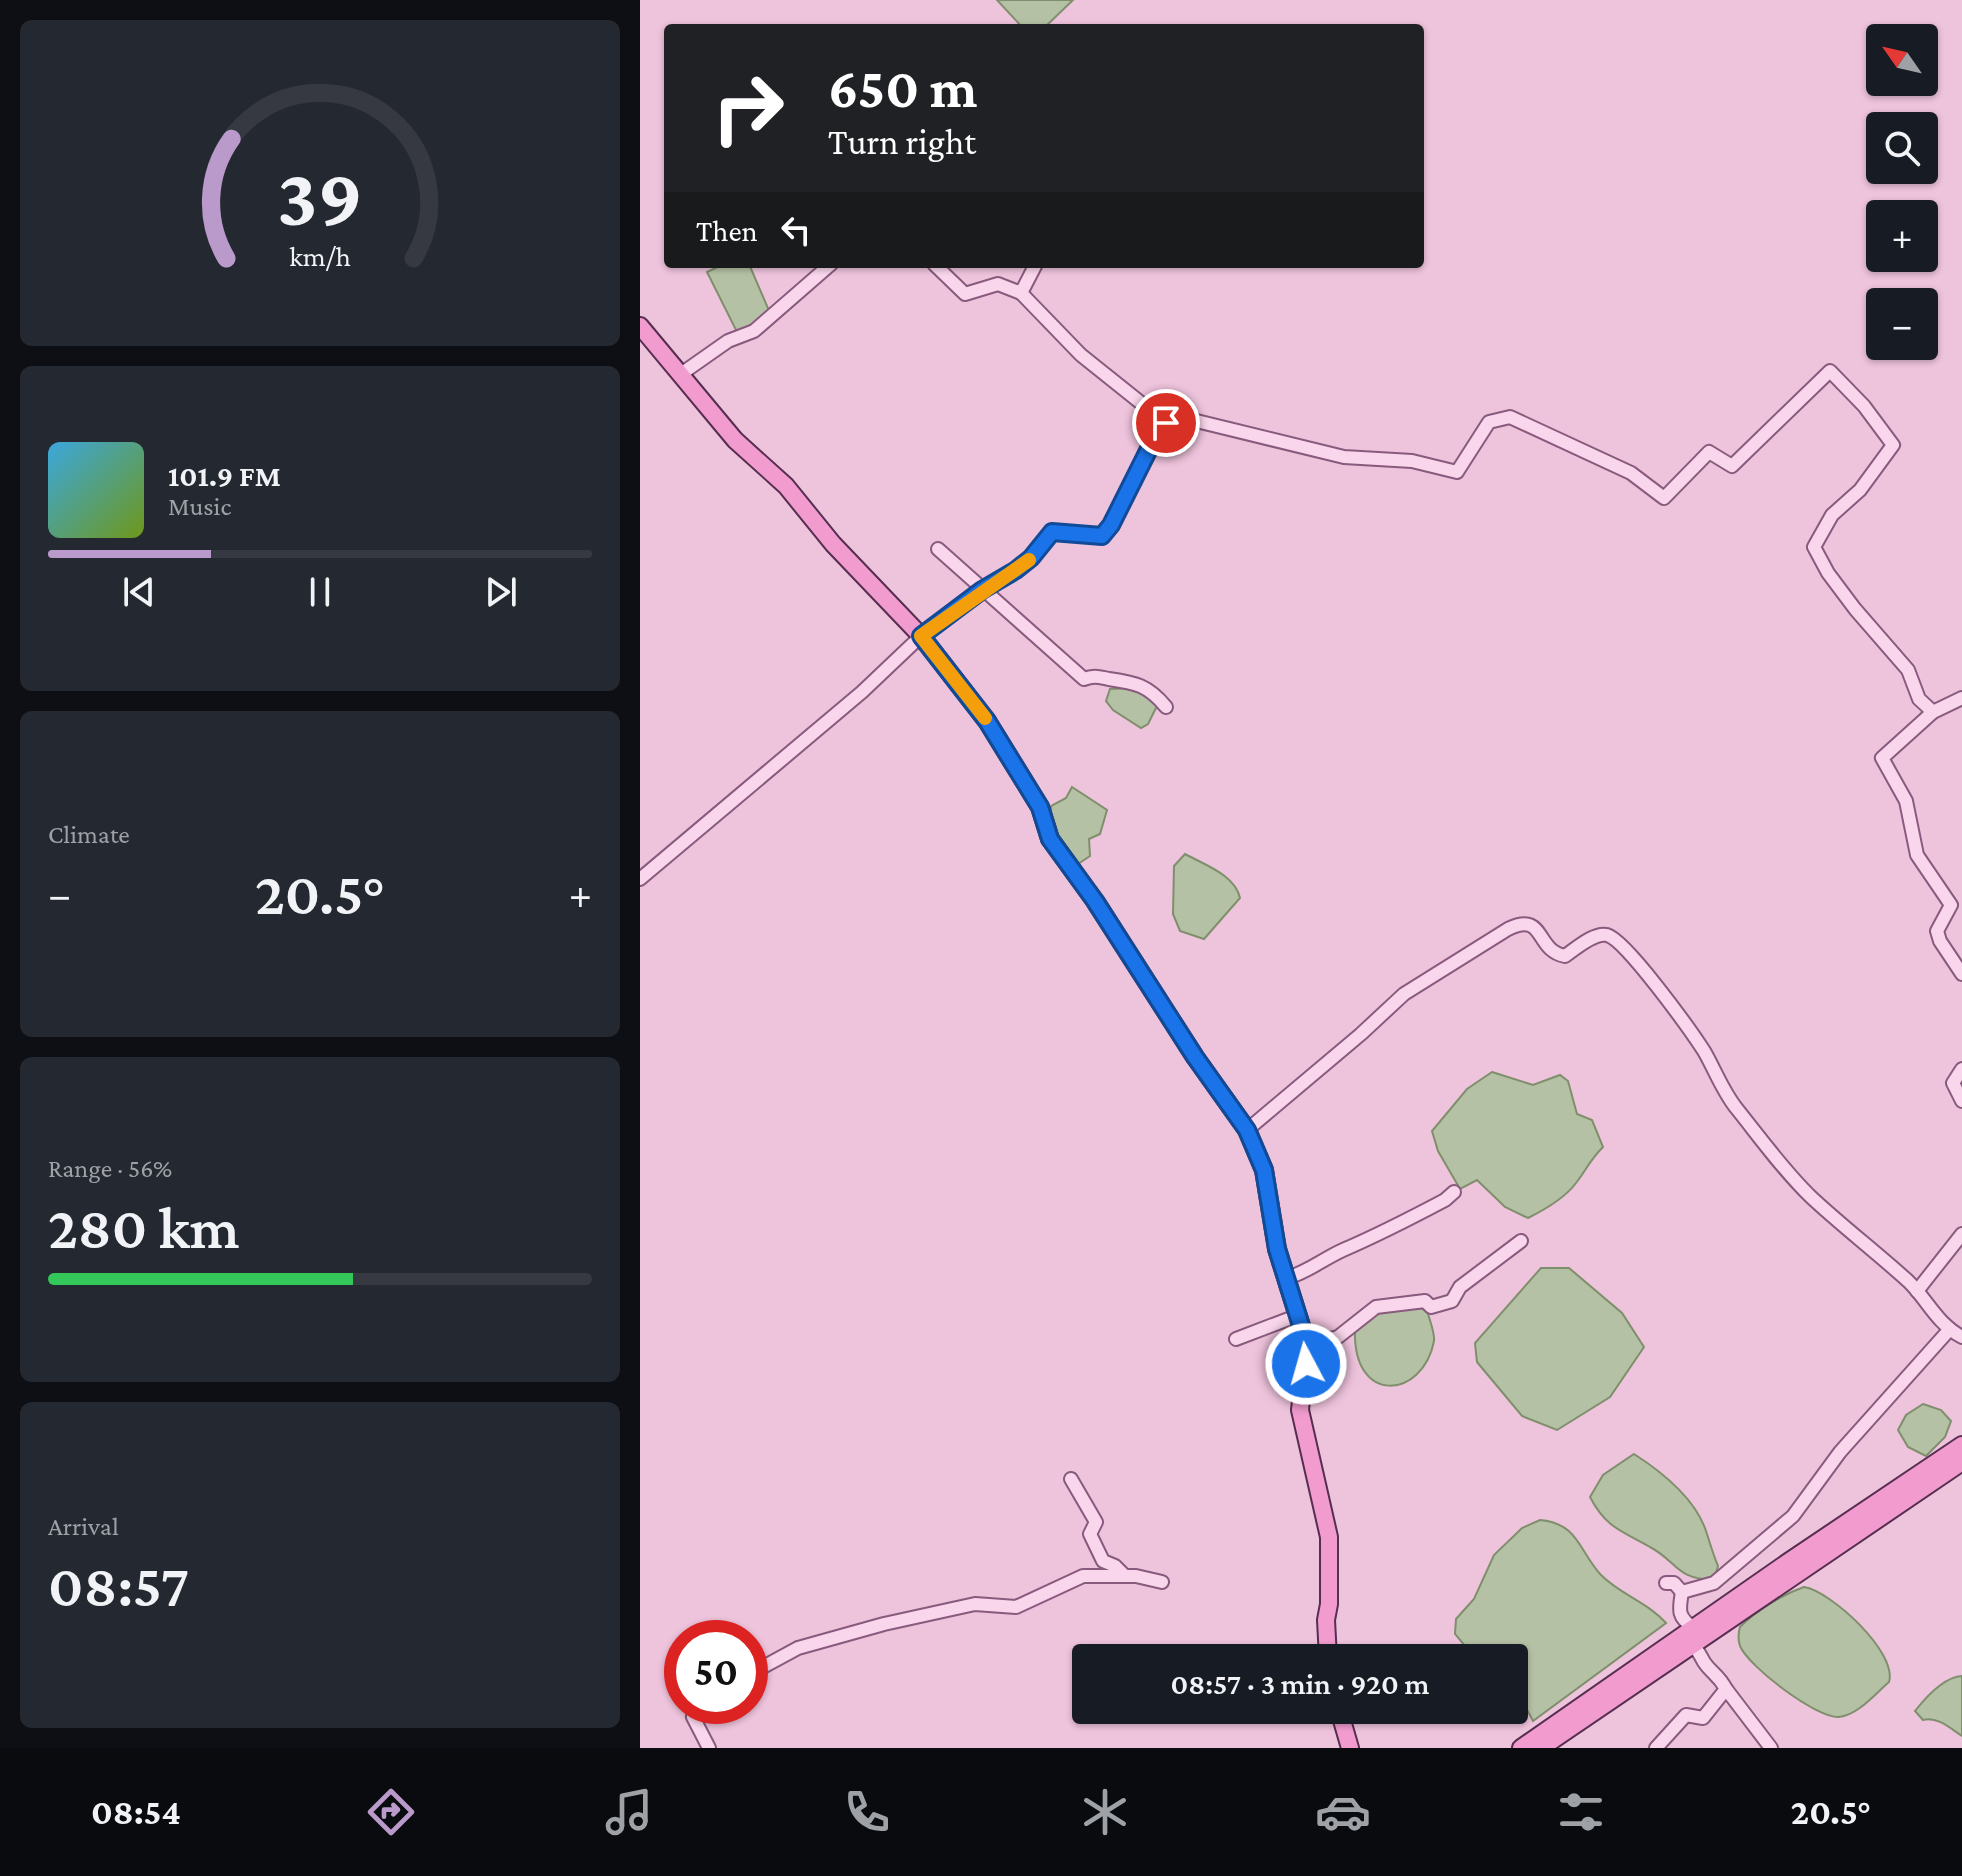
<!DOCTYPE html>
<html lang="en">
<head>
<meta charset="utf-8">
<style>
	body { margin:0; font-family:"Crimson Pro",serif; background:#242831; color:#f1f3f6; height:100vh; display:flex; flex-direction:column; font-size:30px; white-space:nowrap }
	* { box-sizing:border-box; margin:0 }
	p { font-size:26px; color:#9ea1a6 }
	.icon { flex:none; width:44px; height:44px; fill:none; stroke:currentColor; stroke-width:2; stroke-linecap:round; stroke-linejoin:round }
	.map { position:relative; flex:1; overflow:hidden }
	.panel { display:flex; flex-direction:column; gap:20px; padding:20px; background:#0d0f14; width:640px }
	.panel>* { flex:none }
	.guide { position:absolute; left:24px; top:24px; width:760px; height:244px; border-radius:8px; box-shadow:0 2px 6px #0004; background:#202124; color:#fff; overflow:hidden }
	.needle { width:52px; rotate:304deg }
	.fabs { position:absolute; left:1226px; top:24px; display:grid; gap:16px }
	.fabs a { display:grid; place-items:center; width:72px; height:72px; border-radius:8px; background:#171b24; box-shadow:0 2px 6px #0004; font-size:40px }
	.speed { position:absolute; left:24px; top:1620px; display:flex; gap:16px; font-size:40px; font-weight:700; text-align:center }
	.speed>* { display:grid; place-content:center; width:104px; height:104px; border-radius:50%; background:#171b24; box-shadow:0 2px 6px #0004; line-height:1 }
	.speed .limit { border:12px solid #d22; background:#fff; color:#111 }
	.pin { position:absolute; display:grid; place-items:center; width:68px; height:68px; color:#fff; margin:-34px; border:4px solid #fff; border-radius:50%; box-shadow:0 2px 8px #0007 }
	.me { position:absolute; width:88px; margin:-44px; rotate:354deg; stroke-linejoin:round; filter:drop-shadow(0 0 6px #0008) }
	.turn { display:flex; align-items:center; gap:28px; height:168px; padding:0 32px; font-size:36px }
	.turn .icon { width:104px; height:104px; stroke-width:2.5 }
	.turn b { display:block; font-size:56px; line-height:68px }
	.then { display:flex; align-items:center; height:76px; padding:0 32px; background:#0003; gap:16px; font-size:30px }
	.big { font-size:60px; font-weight:600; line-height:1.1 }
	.panel .card { flex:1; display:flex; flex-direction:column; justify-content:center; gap:12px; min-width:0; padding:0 28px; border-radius:12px; background:#242831 }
	.panel .dial { align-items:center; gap:0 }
	.dial svg { height:208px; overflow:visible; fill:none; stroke:#363941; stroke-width:7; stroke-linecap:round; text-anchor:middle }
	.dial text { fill:#f1f3f6; stroke:none }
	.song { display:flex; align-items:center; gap:24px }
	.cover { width:96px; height:96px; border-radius:12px; background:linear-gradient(135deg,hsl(200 70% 55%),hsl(80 70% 35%)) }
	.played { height:8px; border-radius:4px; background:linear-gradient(90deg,#ba99cb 30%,#363941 30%) }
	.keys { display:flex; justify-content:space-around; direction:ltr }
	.heat { display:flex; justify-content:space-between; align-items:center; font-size:44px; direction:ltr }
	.charge { height:12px; border-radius:6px; background:linear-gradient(90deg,#34c759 56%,#363941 0) }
	.trip { position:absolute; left:432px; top:1644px; width:456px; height:80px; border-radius:8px; background:#171b24; box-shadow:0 2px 6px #0004; font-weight:600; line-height:80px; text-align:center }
	.dock { display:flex; height:128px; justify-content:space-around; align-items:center; background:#090b0e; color:#9ea1a6 }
	.dock .icon { width:56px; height:56px }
	.dock .selected { color:#ba99cb }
	.dock b { font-size:36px; color:#f1f3f6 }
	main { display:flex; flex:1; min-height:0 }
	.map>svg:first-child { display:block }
	.water { fill:#b5c1a5; stroke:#7f8f6c; stroke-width:2 }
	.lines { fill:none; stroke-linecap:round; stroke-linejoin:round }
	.minor-casing { stroke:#885a7d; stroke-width:16 }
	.major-casing { stroke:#562e4f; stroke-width:20 }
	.minor { stroke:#f9d6eb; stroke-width:12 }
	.major { stroke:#f19bcf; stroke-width:16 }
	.route-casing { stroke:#114b97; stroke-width:20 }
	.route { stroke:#1a73e8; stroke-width:14 }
	.slow { stroke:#f59e0b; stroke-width:14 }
</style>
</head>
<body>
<main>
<section class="panel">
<div class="card dial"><svg viewBox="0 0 100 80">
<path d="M14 69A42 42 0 1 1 86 69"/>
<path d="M14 69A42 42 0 0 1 16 23" stroke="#ba99cb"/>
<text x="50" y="56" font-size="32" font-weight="700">39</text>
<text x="50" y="72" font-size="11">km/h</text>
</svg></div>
<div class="card">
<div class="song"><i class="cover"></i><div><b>101.9 FM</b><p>Music</p></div></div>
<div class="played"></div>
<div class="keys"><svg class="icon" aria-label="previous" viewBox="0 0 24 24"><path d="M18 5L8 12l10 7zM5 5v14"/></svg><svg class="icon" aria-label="pause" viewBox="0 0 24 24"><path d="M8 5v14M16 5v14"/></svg><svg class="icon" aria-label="next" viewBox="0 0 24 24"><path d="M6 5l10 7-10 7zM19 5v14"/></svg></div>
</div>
<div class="card"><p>Climate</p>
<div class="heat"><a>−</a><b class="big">20.5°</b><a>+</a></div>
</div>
<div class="card"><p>Range · 56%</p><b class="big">280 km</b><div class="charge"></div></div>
<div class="card"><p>Arrival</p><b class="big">08:57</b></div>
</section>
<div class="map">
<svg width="1322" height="1748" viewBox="0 0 1322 1748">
	<rect width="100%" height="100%" fill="#eec3dc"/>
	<g class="water">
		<path d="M357 0H433L404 28H383Z"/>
		<path d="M84 264H109L130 313 105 333 96 330 67 272Z"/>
		<path d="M492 688 503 690 518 704 508 724 501 728 473 710 466 701 470 689Z"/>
		<path d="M432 787 467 810 460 834 449 839 450 856 438 864C425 846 410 829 411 806L426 798Z"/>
		<path d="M545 854C565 865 595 875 600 898L564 939 540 931 533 914 534 866Z"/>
		<path d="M852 1072 893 1085 920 1075 928 1081 937 1114 952 1120 963 1147C949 1161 947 1169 936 1183 925 1198 904 1210 888 1218L865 1207 837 1180 820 1189 798 1151 792 1131 827 1089Z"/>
		<path d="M901 1268H929L982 1313 1004 1347 970 1397 917 1430 882 1416 837 1362 835 1343Z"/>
		<path d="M772 1306 787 1310C789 1319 795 1332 794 1341 783 1399 712 1406 715 1329L731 1313Z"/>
		<path d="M1283 1404 1301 1410 1311 1421 1305 1437 1286 1456 1268 1447 1258 1430 1266 1415Z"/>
		<path d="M994 1454C1022 1472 1055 1498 1066 1531 1070 1543 1073 1554 1078 1566L1074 1580C1035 1579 1038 1562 1010 1547 982 1531 966 1528 950 1497L963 1475Z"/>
		<path d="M900 1520C938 1523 939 1551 961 1575 981 1595 1007 1602 1026 1623L893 1721 882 1700 874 1690V1658H835L815 1634 816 1619 834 1599 854 1555 882 1528Z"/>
		<path d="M1164 1587C1191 1591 1258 1653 1249 1682 1235 1694 1218 1715 1199 1717 1176 1718 1109 1667 1100 1646 1098 1640 1098 1634 1100 1627 1116 1611 1141 1595 1164 1587Z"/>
		<path d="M1322 1676V1736C1310 1728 1297 1716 1283 1720L1275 1711C1286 1697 1304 1677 1322 1676Z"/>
	</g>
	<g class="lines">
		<g class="minor-casing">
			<g id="minor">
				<path d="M294 264 325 294 358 284 381 293"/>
				<path d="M396 264 381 293 441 355 526 423"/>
				<path d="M41 374 88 341 114 331 191 264"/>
				<path d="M298 549 444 679C454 675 459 677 469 679 496 683 508 685 526 707"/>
				<path d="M1322 698 1293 712 1242 758 1266 801 1277 855 1311 905 1297 931 1300 941 1322 974"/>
				<path d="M0 879 222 692 281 636 391 558 412 532 462 536 471 525 520 427 536 416 704 457 772 461 817 472 849 422 870 417 991 473 1024 498 1069 452 1092 466 1190 371 1224 406 1253 445 1220 490 1192 515 1174 547 1188 573 1215 609 1268 670 1279 699 1293 712"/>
				<path d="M1322 1069 1313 1083 1322 1101"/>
				<path d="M607 1130 721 1034 764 994 868 929C906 911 894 950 925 956 935 949 954 932 967 935 986 940 1051 1031 1064 1051 1075 1070 1083 1092 1097 1109 1121 1139 1144 1171 1171 1197 1202 1226 1236 1252 1268 1281 1287 1299 1297 1324 1322 1337"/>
				<path d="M647 1278C668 1272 683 1259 703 1250 738 1235 771 1218 805 1200L814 1192"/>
				<path d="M1277 1291 1322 1234"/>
				<path d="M596 1339 659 1315"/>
				<path d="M667 1345 698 1337 736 1307 785 1301 791 1307 812 1301 820 1287 881 1241"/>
				<path d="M431 1479 456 1522 450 1534 463 1561 475 1566 485 1576"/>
				<path d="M1026 1583H1034L1042 1592"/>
				<path d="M1054 1628C1037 1617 1039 1610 1042 1592L1074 1583 1153 1516 1200 1452 1310 1329"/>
				<path d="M110 1674 158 1648 244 1624 335 1604 376 1607 443 1576H496L522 1582"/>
				<path d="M1086 1689 1131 1748"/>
				<path d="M64 1706 53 1717 69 1748"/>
				<path d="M1016 1748 1046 1715 1063 1718 1086 1689C1078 1674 1071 1673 1064 1662 1060 1655 1058 1650 1052 1644"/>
			</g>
		</g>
		<g class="major-casing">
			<g id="major">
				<path d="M0 326 95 440 146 486 193 544 281 636 347 721 400 807 410 839 455 901 555 1057 607 1130 624 1170 637 1249 667 1345 660 1410 689 1537V1604L686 1620 688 1658"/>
				<path d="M699 1710 710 1748"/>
				<path d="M881 1748 1148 1562 1322 1445"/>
				<path d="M901 1748 1322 1462"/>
			</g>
		</g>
		<use href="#minor" class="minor"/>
		<use href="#major" class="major"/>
	</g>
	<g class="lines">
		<g class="route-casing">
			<path id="route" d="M526 423 520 427 471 525 462 536 412 532 391 558 376 570 342 590 281 636 347 721 400 807 410 839 455 901 555 1057 607 1130 624 1170 637 1249 667 1345 666 1364"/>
		</g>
		<use href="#route" class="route"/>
		<path class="slow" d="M345 718 281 636 389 560"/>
	</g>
</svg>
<div class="fabs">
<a><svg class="needle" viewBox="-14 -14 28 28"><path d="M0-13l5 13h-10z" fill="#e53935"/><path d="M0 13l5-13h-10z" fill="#9ea1a6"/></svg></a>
<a><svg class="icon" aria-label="search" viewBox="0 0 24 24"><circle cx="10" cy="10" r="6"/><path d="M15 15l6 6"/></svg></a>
<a>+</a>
<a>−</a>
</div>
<div class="speed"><div class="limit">50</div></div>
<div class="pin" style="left:526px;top:423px;background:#d93025"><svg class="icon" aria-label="arrive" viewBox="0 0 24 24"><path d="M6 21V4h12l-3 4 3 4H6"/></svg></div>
<svg class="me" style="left:666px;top:1364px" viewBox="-20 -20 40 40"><circle r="17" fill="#1a73e8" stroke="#fff" stroke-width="3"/><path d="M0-11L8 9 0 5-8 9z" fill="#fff"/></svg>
<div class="trip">08:57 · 3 min · 920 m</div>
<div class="guide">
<div class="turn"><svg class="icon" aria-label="right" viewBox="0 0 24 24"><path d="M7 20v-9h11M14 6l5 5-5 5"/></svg><div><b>650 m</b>Turn right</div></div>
<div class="then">Then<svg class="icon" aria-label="left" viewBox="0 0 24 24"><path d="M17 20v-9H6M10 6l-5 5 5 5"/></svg></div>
</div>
</div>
</main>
<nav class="dock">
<b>08:54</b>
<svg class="icon selected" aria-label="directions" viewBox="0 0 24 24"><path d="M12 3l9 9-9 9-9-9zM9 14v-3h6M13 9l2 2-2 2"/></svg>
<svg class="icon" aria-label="music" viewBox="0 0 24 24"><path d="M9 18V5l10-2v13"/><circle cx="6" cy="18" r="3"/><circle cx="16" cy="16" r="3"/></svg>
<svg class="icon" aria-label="phone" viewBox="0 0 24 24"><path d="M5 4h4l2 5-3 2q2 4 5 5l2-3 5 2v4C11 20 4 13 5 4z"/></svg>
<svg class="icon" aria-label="climate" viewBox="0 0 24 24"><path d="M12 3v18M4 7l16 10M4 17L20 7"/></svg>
<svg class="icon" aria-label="car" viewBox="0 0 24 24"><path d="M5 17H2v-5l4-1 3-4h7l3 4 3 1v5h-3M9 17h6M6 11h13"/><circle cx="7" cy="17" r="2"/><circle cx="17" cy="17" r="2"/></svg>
<svg class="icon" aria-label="filters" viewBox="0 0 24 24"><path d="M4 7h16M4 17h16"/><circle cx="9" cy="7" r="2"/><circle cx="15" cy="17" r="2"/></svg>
<b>20.5°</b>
</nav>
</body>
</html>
